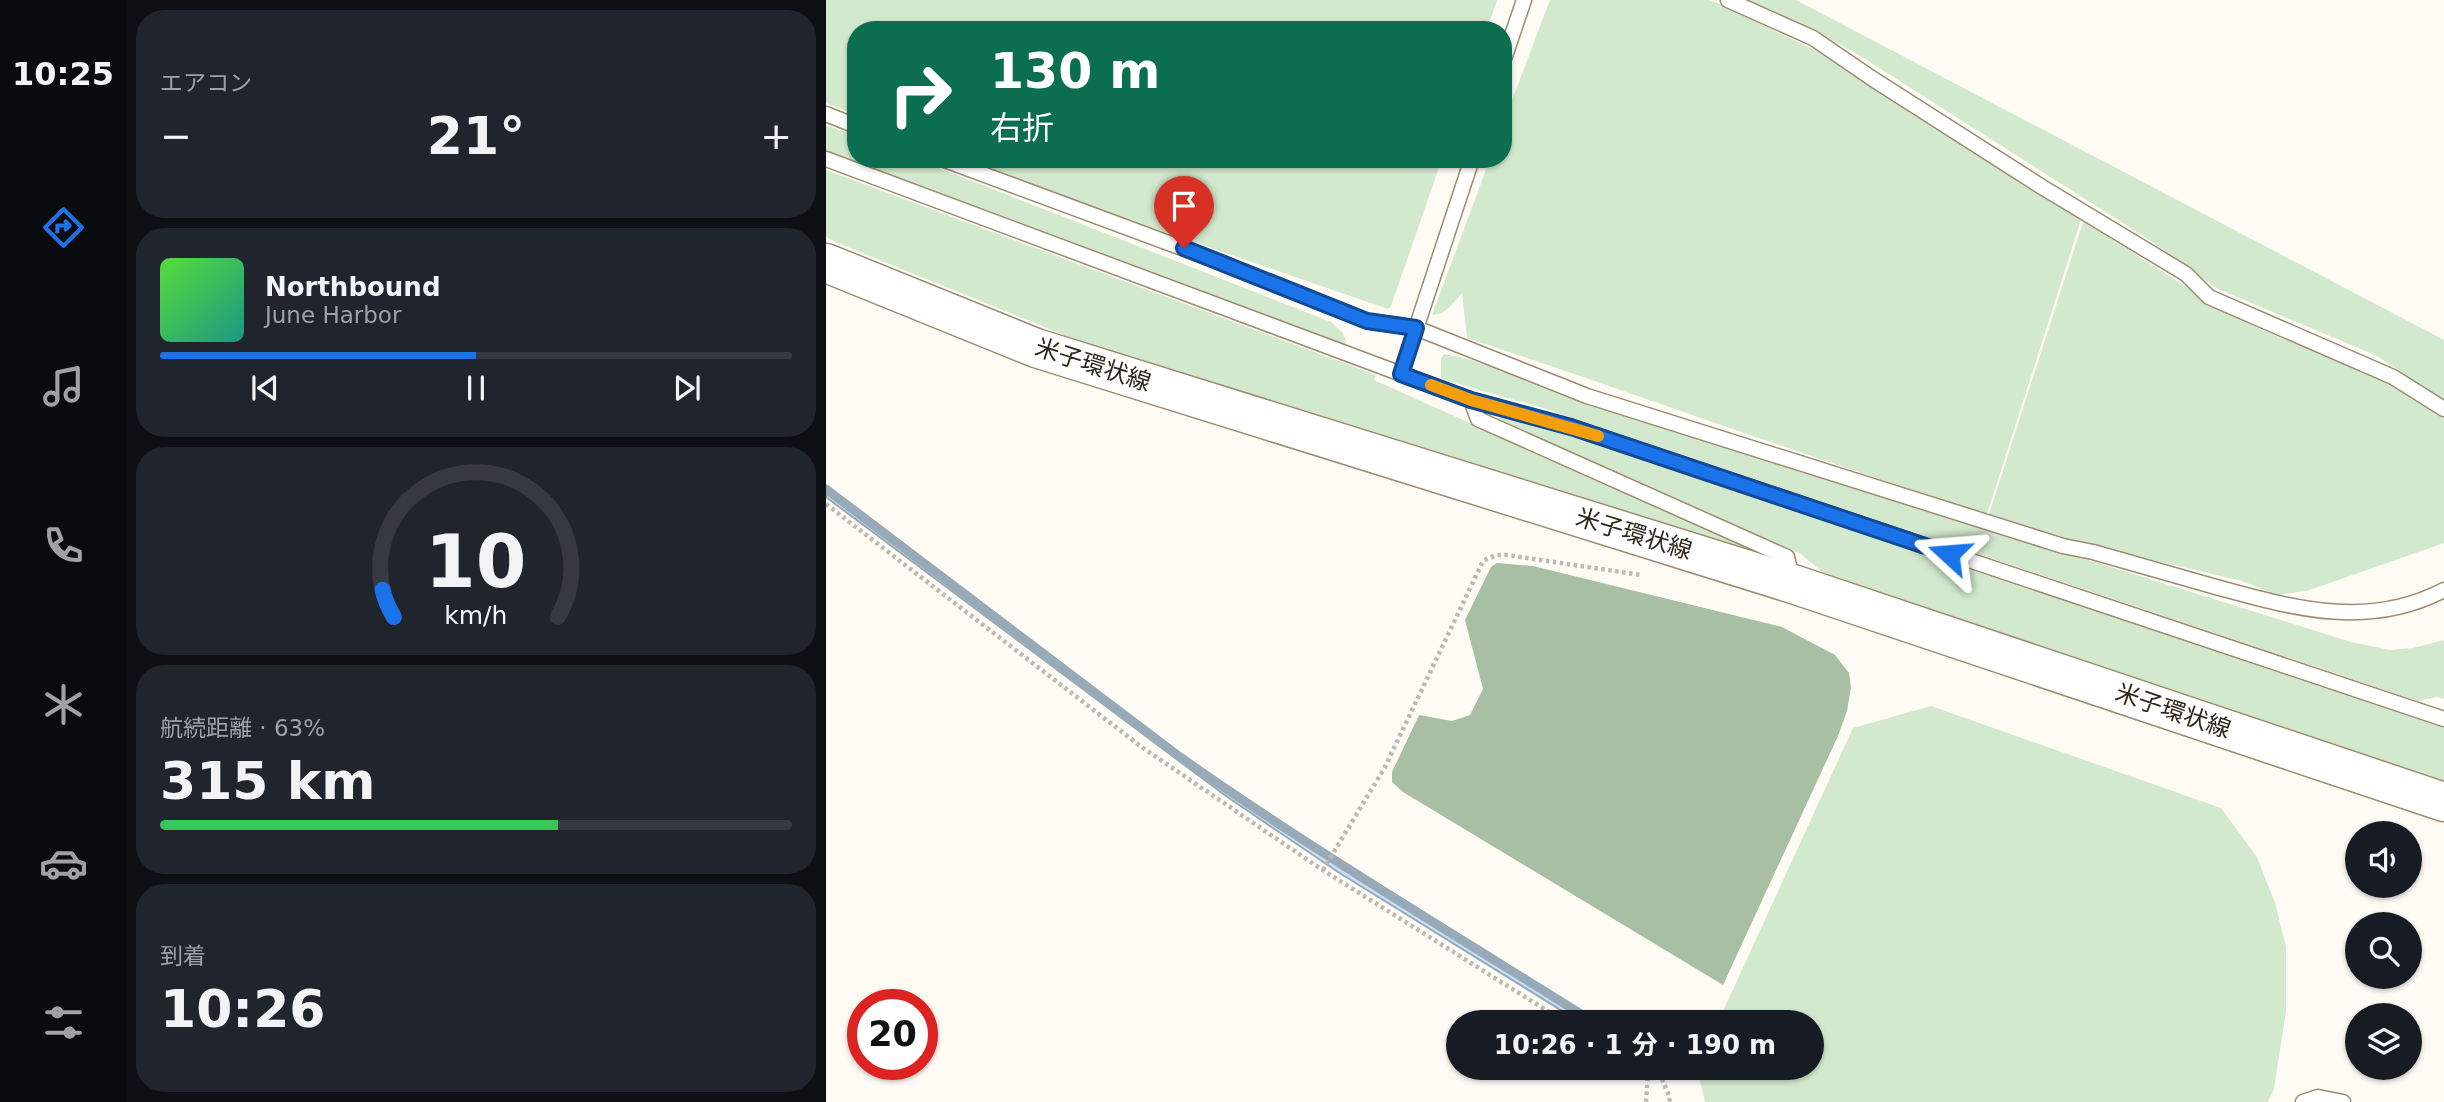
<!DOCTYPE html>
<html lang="ja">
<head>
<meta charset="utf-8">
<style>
	body { margin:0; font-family:"DejaVu Sans","Noto Sans JP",sans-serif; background:#20242c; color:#f1f3f6; height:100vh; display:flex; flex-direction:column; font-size:26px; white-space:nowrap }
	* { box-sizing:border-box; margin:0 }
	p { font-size:23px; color:#9ea1a6 }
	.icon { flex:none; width:38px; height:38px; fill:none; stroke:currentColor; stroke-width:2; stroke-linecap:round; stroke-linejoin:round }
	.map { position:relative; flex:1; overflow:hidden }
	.details { display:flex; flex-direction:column; gap:10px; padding:10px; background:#0d0f14; width:700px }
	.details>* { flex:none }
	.banner { position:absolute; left:21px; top:21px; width:665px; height:147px; border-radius:28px; box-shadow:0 2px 5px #0004; background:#0b6e4f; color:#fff; overflow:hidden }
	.tools { position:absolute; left:1519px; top:821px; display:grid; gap:14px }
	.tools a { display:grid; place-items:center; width:77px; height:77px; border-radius:50%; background:#171b24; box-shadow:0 2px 5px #0004; font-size:35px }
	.speed { position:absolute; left:21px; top:989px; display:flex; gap:14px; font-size:35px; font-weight:700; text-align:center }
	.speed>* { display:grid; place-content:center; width:91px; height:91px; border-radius:50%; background:#171b24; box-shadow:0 2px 5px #0004; line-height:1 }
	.speed .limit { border:10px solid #d22; background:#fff; color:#111 }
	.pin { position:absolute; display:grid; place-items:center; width:60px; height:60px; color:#fff; margin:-72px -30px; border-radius:50% 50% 50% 0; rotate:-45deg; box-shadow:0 0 7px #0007 }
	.pin .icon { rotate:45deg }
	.me { position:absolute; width:77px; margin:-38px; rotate:289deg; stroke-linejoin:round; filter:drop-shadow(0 0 5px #0008) }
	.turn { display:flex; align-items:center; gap:24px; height:147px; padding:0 28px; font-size:32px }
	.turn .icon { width:91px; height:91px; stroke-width:2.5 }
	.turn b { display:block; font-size:49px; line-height:60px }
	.big { font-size:52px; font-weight:700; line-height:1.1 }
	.details .widget { flex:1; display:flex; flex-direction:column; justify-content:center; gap:10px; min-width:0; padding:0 24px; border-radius:28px; background:#20242c }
	.details .dial { align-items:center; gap:0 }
	.dial svg { height:182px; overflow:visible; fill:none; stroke:#363941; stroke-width:7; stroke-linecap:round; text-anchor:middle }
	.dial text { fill:#f1f3f6; stroke:none }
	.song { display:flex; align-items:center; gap:21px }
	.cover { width:84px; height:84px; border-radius:10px; background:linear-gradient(135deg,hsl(110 70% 55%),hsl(170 70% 35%)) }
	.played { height:7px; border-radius:4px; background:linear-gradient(90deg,#1a73e8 50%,#363941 50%) }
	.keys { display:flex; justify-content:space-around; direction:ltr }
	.heat { display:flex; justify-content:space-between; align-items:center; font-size:38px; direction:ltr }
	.charge { height:10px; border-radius:5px; background:linear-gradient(90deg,#34c759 63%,#363941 0) }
	.trip { position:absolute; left:620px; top:1010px; width:378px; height:70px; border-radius:35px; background:#171b24; box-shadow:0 2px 5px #0004; font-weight:700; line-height:70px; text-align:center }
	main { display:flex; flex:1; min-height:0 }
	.tab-bar { display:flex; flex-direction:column; width:126px; justify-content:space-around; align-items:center; background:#090b0e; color:#9ea1a6 }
	.tab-bar .icon { width:49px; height:49px }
	.tab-bar .active { color:#1a73e8 }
	.tab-bar b { font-size:32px; color:#f1f3f6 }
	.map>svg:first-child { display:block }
	.green { fill:#d3e9ce }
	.forest { fill:#a9bfa4 }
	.water { fill:#c5e2fa; stroke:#98aab7; stroke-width:2 }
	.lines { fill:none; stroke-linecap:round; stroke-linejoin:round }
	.stream { stroke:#98aab7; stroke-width:9 }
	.lane-casing { stroke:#9c8b70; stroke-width:17 }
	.secondary-casing { stroke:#9c8b70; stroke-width:41 }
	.path { stroke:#bebab2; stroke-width:4.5; stroke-dasharray:3.5 3.5; stroke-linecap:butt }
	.lane { stroke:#fff; stroke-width:14 }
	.secondary { stroke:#fff; stroke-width:38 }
	.route-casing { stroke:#114b97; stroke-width:18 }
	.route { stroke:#1a73e8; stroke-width:12 }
	.slow { stroke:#f59e0b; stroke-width:12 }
	.labels { text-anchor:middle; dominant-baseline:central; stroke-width:7; stroke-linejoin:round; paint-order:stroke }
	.street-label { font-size:24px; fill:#2e271c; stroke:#fff }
</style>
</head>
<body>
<main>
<nav class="tab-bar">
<b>10:25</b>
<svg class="icon active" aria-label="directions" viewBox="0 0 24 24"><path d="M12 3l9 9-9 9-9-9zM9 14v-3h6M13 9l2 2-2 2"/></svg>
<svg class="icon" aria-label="music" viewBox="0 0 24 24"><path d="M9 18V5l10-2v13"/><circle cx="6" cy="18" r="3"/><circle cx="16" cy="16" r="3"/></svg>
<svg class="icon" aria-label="phone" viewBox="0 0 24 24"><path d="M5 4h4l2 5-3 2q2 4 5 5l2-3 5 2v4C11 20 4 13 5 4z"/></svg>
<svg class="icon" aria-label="climate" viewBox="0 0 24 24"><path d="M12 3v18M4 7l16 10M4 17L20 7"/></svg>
<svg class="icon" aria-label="car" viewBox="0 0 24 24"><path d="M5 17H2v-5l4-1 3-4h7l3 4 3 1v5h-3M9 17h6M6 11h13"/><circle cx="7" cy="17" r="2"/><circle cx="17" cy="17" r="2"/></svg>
<svg class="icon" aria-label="filters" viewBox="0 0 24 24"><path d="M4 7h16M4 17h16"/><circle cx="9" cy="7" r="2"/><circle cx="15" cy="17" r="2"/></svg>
</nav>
<section class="details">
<div class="widget"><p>エアコン</p>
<div class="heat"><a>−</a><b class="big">21°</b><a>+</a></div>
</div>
<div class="widget">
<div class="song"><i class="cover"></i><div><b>Northbound</b><p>June Harbor</p></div></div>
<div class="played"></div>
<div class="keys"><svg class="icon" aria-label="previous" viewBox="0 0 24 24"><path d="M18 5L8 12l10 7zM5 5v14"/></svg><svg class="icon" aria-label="pause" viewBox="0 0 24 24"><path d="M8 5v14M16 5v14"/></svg><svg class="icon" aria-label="next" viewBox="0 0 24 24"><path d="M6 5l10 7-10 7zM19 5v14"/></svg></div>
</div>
<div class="widget dial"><svg viewBox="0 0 100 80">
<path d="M14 69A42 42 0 1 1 86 69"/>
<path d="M14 69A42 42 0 0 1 9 57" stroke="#1a73e8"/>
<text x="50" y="56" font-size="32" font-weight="700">10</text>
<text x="50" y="72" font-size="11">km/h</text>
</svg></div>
<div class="widget"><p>航続距離 · 63%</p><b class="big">315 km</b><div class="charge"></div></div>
<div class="widget"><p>到着</p><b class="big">10:26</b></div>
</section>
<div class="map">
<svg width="1618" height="1102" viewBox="0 0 1618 1102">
	<rect width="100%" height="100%" fill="#fefbf5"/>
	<g class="green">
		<path d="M0 0H671L661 30H30V115L0 103Z"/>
		<path d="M724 0H883L891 3 1001 56 1255 220 1161 514C986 459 815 395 641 338L636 293C627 303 620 315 606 315L664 159H677V124Z"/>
		<path d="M922 0H970L1618 340V401L1551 356 1390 288 1325 241 1036 57 987 29Z"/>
		<path d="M0 125 30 136V159H90L505 322 517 333 520 341 518 347 0 152Z"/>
		<path d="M143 159H616L565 306 562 309 267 207Z"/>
		<path d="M0 170 550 375 548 380 947 559 362 383 248 339 9 242 0 237Z"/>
		<path d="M1257 222C1314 255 1368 295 1426 325 1461 342 1499 354 1535 370 1564 384 1591 402 1618 419V543L1481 591 1451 595 1416 581 1242 540 1163 514Z"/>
		<path d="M618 354 639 358C932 460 1230 549 1525 642L1564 650 1587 648 1618 640V699L1611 697 1592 701 717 408 615 379V358Z"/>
		<path d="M679 413 903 486 1133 566 1618 727V785L1014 580 995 571 975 554 673 420 675 414Z"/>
		<path d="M1105 706 1395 808 1431 857 1449 903 1460 947V1011L1448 1089 1442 1102H879L871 1068H985V1022H892L1027 728Z"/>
	</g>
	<path class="forest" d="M671 563 707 566 956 627 1009 655 1023 673 1025 687 1021 711 1012 736 897 985 577 792 566 782V772L593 715 626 721 644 715 657 689 639 620 665 567Z"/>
	<path class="water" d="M0 493 361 765 456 830 762 1022H754L512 872 400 796 0 497Z"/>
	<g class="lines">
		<path class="stream" d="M0 489 354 757C488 851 629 935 768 1022"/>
		<g class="lane-casing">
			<g id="lane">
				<path d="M902 0 987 38 1047 79 1216 187 1360 274 1383 297 1567 377 1618 409"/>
				<path d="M677 62 698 0"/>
				<path d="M0 114 30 126"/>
				<path d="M0 159 645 400 745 427 1618 719"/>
				<path d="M116 159 383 258 541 321 590 328 761 396 1237 546 1267 552C1308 564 1349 575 1390 587 1467 608 1542 630 1618 590"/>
				<path d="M575 374 646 159"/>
				<path d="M645 400 652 419 961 557 966 579"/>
				<path d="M1477 1102 1492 1097 1517 1102"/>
			</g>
		</g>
		<g class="secondary-casing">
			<path id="secondary" d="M0 263 210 348 967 584 1618 802"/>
		</g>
		<g class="path">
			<path d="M0 504 317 748 495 869 739 1022"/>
			<path d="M497 870 559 767 657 561 670 555H681L815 575"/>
			<path d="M810 1068 836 1079 844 1098 843 1102"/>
			<path d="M820 1102 822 1073"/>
		</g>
		<use href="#lane" class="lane"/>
		<use href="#secondary" class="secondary"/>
	</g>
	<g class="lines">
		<g class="route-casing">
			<path id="route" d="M358 248 541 321 590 328 575 374 645 400 745 427 1123 554"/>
		</g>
		<use href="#route" class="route"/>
		<path class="slow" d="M605 385 645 400 772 436"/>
	</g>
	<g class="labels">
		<g class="street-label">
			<text transform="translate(267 365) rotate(18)">米子環状線</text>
			<text transform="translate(808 534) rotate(17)">米子環状線</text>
			<text transform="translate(1347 711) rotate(19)">米子環状線</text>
		</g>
	</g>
</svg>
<div class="tools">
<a><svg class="icon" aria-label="sound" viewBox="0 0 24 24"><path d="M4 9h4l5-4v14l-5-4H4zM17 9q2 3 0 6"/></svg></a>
<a><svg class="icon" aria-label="search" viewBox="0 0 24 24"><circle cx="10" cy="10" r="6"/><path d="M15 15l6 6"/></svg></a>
<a><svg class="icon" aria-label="layers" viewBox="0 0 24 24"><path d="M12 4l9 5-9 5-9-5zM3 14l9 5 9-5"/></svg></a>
</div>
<div class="speed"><div class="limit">20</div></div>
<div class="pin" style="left:358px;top:248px;background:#d93025"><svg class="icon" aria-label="arrive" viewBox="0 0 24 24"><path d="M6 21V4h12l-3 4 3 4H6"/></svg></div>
<svg class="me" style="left:1123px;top:554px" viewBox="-20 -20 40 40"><path d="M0-17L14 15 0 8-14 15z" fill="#1a73e8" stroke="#fff" stroke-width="4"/></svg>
<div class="trip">10:26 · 1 分 · 190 m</div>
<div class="banner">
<div class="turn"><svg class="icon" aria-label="right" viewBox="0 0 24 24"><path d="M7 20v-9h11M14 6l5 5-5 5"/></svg><div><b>130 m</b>右折</div></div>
</div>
</div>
</main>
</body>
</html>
